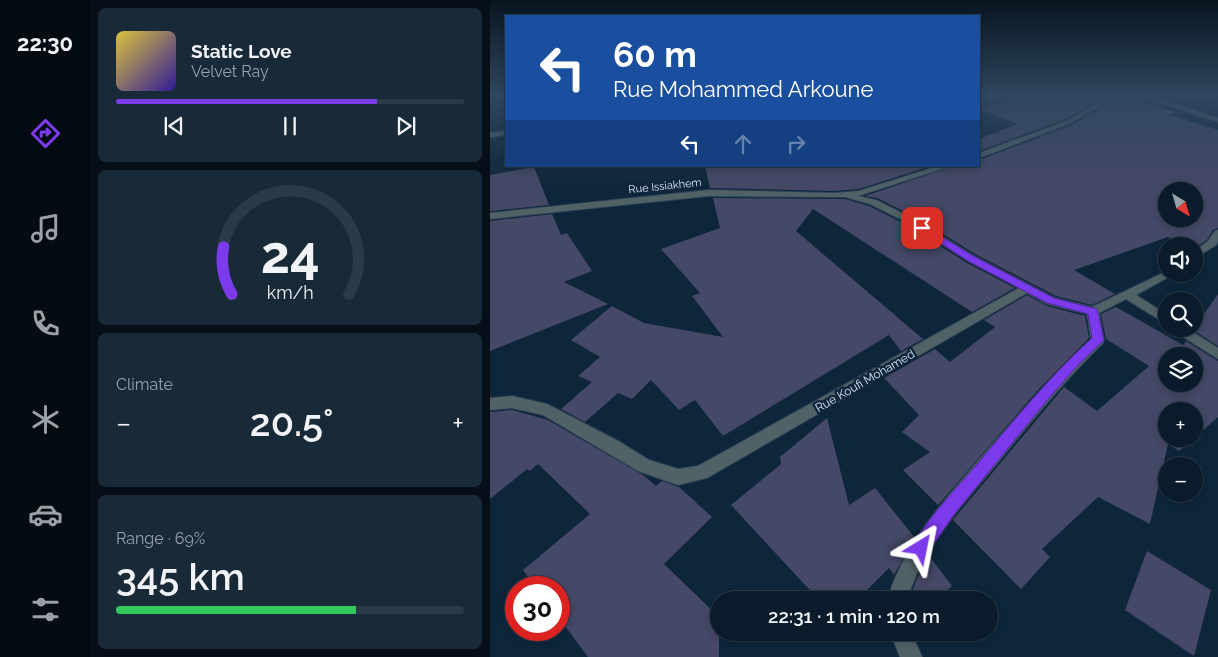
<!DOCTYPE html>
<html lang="en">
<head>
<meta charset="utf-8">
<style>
	body { margin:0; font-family:Raleway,sans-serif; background:#182938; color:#f1f3f6; height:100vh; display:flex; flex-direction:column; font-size:19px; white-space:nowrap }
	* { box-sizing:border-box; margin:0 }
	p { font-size:16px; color:#99a1a9 }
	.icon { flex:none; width:28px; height:28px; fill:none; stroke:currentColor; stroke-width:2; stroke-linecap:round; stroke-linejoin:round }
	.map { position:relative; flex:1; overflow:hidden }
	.side { display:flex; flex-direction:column; gap:8px; padding:8px; background:#060f18; width:400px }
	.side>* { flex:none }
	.hud { position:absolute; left:15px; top:15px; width:475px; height:152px; border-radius:0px; box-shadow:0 2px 8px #0003,0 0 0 1px #2a3a48; background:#1a4fa0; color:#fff; overflow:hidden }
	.needle { width:32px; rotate:143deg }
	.tools { position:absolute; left:668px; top:182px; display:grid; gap:10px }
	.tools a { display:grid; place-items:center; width:45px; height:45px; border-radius:50%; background:#0a1c2c; box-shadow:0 2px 8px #0003,0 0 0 1px #2a3a48; font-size:25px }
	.speed { position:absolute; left:15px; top:576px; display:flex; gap:10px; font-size:25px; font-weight:700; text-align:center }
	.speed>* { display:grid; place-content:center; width:65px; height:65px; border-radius:50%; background:#0a1c2c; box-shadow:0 2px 8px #0003,0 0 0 1px #2a3a48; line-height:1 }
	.speed .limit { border:8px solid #d22; background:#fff; color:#111 }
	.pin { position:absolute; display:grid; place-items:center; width:42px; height:42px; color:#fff; margin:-21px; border-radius:10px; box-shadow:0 2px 8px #0006 }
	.me { position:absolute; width:55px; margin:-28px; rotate:35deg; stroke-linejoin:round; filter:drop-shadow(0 0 4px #0008) }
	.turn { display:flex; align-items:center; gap:18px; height:105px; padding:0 25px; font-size:22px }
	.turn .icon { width:65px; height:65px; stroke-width:2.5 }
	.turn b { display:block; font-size:35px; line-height:42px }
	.lanes { display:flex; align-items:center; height:48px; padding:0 25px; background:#0003; justify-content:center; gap:25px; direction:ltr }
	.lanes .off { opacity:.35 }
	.big { font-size:38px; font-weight:600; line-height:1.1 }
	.side .widget { flex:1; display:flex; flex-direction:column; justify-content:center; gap:8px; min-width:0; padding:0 18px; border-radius:8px; background:#182938 }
	.side .dial { align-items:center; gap:0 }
	.dial svg { height:130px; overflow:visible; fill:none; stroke:#2a3a48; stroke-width:7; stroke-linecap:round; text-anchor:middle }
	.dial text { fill:#f1f3f6; stroke:none }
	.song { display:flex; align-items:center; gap:15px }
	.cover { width:60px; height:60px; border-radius:8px; background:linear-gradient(135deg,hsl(50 70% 55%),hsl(250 70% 35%)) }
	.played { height:5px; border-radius:2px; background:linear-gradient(90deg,#7c3aed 75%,#2a3a48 75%) }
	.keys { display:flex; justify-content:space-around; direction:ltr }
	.heat { display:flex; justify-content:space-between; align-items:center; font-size:28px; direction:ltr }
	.charge { height:8px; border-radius:4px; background:linear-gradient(90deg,#34c759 69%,#2a3a48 0) }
	.trip { position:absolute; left:220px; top:591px; width:288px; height:50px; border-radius:25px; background:#0a1c2c; box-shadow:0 2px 8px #0003,0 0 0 1px #2a3a48; font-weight:600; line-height:50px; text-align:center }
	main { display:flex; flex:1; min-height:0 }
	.dock { display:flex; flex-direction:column; width:90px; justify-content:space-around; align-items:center; background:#040b12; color:#99a1a9 }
	.dock .icon { width:35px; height:35px }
	.dock .current { color:#7c3aed }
	.dock b { font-size:22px; color:#f1f3f6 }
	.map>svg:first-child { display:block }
	.building { fill:#454866; fill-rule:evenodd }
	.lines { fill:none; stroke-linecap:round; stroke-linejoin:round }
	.minor-casing { stroke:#2a4155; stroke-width:2 }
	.minor { fill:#516267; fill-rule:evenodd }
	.route { fill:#7c3aed; stroke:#51269a }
	.labels { text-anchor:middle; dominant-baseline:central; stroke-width:5; stroke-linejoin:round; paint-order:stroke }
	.far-street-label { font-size:11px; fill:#d9e7f5; stroke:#0e263b }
	.street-label { font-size:12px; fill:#d9e7f5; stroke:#0e263b }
</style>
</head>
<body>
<main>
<nav class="dock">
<b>22:30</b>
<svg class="icon current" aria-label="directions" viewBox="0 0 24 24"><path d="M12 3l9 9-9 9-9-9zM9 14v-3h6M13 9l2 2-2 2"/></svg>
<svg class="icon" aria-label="music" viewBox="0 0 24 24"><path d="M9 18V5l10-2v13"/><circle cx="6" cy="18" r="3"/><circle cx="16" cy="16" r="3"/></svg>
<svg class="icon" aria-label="phone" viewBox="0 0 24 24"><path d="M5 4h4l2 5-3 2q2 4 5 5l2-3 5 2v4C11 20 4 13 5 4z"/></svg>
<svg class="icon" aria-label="climate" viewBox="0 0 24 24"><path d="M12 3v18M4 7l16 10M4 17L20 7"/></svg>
<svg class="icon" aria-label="car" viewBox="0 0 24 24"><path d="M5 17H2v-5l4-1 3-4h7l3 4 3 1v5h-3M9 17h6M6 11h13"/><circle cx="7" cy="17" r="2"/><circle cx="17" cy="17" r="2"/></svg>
<svg class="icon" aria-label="filters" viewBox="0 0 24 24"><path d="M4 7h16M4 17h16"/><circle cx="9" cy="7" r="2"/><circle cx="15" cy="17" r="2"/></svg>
</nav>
<section class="side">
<div class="widget">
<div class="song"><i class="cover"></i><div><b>Static Love</b><p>Velvet Ray</p></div></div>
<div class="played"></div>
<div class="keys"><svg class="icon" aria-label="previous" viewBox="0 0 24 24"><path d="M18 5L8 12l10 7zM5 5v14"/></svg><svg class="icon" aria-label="pause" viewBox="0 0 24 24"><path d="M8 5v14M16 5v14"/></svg><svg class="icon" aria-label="next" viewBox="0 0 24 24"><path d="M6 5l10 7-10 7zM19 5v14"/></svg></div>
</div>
<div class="widget dial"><svg viewBox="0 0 100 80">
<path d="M14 69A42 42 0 1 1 86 69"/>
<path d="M14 69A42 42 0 0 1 9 40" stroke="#7c3aed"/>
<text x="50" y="56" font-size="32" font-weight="700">24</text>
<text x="50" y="72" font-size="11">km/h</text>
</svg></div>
<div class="widget"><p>Climate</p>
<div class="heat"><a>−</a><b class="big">20.5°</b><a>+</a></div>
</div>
<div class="widget"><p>Range · 69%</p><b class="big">345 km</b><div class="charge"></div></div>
</section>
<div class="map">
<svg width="728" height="657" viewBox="0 0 728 657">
	<rect width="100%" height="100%" fill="#0e263b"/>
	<g class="building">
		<path d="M538 96H601L612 99 576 119 489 151V139L528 124 490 109Z"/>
		<path d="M635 97 686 112 679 115 728 130V228L723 230 717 240 705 248 678 237 584 270 625 294 602 305 566 296 487 255 425 217 387 198 375 196 463 166H489V160L582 125 622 101ZM676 191H704V219H676Z"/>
		<path d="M215 166H441L369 189 344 191 220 188Z"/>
		<path d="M44 167 59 205 0 211V175Z"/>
		<path d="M223 198 355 199 379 206 417 225 477 263 525 288 482 312 323 209 306 231 433 339 411 351 399 335 233 436 205 400 189 410 161 380 142 399 128 393 95 422 71 409 102 382 88 376 110 357 81 340 122 306 154 323 233 337 202 296 210 293 171 249 230 228Z"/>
		<path d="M62 214 71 235 77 233 102 271 74 282 118 304 0 351V221Z"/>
		<path d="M728 294V346L703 330Z"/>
		<path d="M537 295 557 306 595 316 599 338 548 390 448 505 413 470 440 452 412 432 429 415 394 378 445 349 460 362 505 327 494 320Z"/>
		<path d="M626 307 693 345 696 341 728 361V417L704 438V411H676V439H703L689 451 678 444 660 524 608 497 552 549 560 557 531 589 463 520 574 387 607 411 659 366 616 339 611 314ZM676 356H704V384H676Z"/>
		<path d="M22 410 58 420 153 475 166 486 172 481 189 487 222 517 174 564 229 617V657H98L69 618V588H46L33 570 100 514 48 464 40 471 37 469 0 499V412Z"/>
		<path d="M337 418 359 505 385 488 425 538 404 575 399 568 367 600H329L241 505 291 464 290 457Z"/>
		<path d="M657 551 721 590 704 656 635 610Z"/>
		<path d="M439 556 462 586 447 600H422L420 597 426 581Z"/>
	</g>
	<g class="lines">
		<g class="minor-casing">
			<g id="minor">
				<path d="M620 96H627L581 123 489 158V153L577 121Z"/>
				<path d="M650 96H659L728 118V122Z"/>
				<path d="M16 131V135L0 137V133Z"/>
				<path d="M448 166H461L368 196 386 200 424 219 486 257 565 298 602 307 675 272 676 274H684L646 295 676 314V324L636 299 609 313 614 340 613 343C575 380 542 420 509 461 474 503 433 546 417 600H397C416 539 459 495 500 447 533 410 565 372 601 339L597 314 557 304 537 293 217 478 188 485 148 471 53 415 22 408 0 410V398L22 396 57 404 130 442 159 460 188 469 208 466 529 288 478 261 418 223 380 204 355 197 219 196 0 219V213L219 190 344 193 369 191Z"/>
				<path d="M728 230V241L726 245 704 259V251L718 241 725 231Z"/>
				<path d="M683 329H698L728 348V359L685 332Z"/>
				<path d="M400 632H421L432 657H410Z"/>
			</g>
		</g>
		<use href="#minor" class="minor"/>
	</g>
	<linearGradient id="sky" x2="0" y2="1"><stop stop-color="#081520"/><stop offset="0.51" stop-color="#304760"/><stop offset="1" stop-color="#304760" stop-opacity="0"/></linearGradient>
	<rect width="728" height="188" fill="url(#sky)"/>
	<path class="route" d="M432 225 485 257 564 298 607 309 614 340 588 365 554 404 463 516 437 554 431 557 425 554 422 548C434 522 464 491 483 469 521 424 558 378 602 338L598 314 557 303 478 261 429 229 428 228Z"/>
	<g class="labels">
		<g class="far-street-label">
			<text transform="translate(175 186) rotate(-6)">Rue Issiakhem</text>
		</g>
		<g class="street-label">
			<text transform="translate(375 381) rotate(-30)">Rue Koufi Mohamed</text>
		</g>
	</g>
</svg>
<div class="tools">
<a><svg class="needle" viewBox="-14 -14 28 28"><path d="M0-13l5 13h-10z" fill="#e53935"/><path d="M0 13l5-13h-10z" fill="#99a1a9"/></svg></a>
<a><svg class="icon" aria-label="sound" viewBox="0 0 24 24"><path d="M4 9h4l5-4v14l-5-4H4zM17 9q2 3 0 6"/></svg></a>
<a><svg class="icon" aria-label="search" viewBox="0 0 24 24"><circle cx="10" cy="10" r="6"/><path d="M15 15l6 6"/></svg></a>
<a><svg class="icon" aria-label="layers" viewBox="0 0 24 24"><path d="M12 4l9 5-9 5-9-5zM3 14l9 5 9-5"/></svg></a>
<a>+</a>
<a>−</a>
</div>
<div class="speed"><div class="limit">30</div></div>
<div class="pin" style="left:432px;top:228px;background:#d93025"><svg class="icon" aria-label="arrive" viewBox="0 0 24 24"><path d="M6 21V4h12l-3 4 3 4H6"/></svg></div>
<svg class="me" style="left:431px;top:548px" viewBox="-20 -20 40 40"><path d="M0-17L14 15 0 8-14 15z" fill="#7c3aed" stroke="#fff" stroke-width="4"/></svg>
<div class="trip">22:31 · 1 min · 120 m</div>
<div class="hud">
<div class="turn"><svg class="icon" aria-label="left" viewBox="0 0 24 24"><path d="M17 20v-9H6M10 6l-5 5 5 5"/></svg><div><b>60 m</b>Rue Mohammed Arkoune</div></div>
<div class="lanes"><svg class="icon" aria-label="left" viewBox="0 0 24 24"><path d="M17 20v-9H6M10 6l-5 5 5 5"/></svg><svg class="icon off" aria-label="ahead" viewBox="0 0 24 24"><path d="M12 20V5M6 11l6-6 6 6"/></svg><svg class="icon off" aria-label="right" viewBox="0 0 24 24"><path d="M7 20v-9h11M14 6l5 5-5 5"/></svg></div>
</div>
</div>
</main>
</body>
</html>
